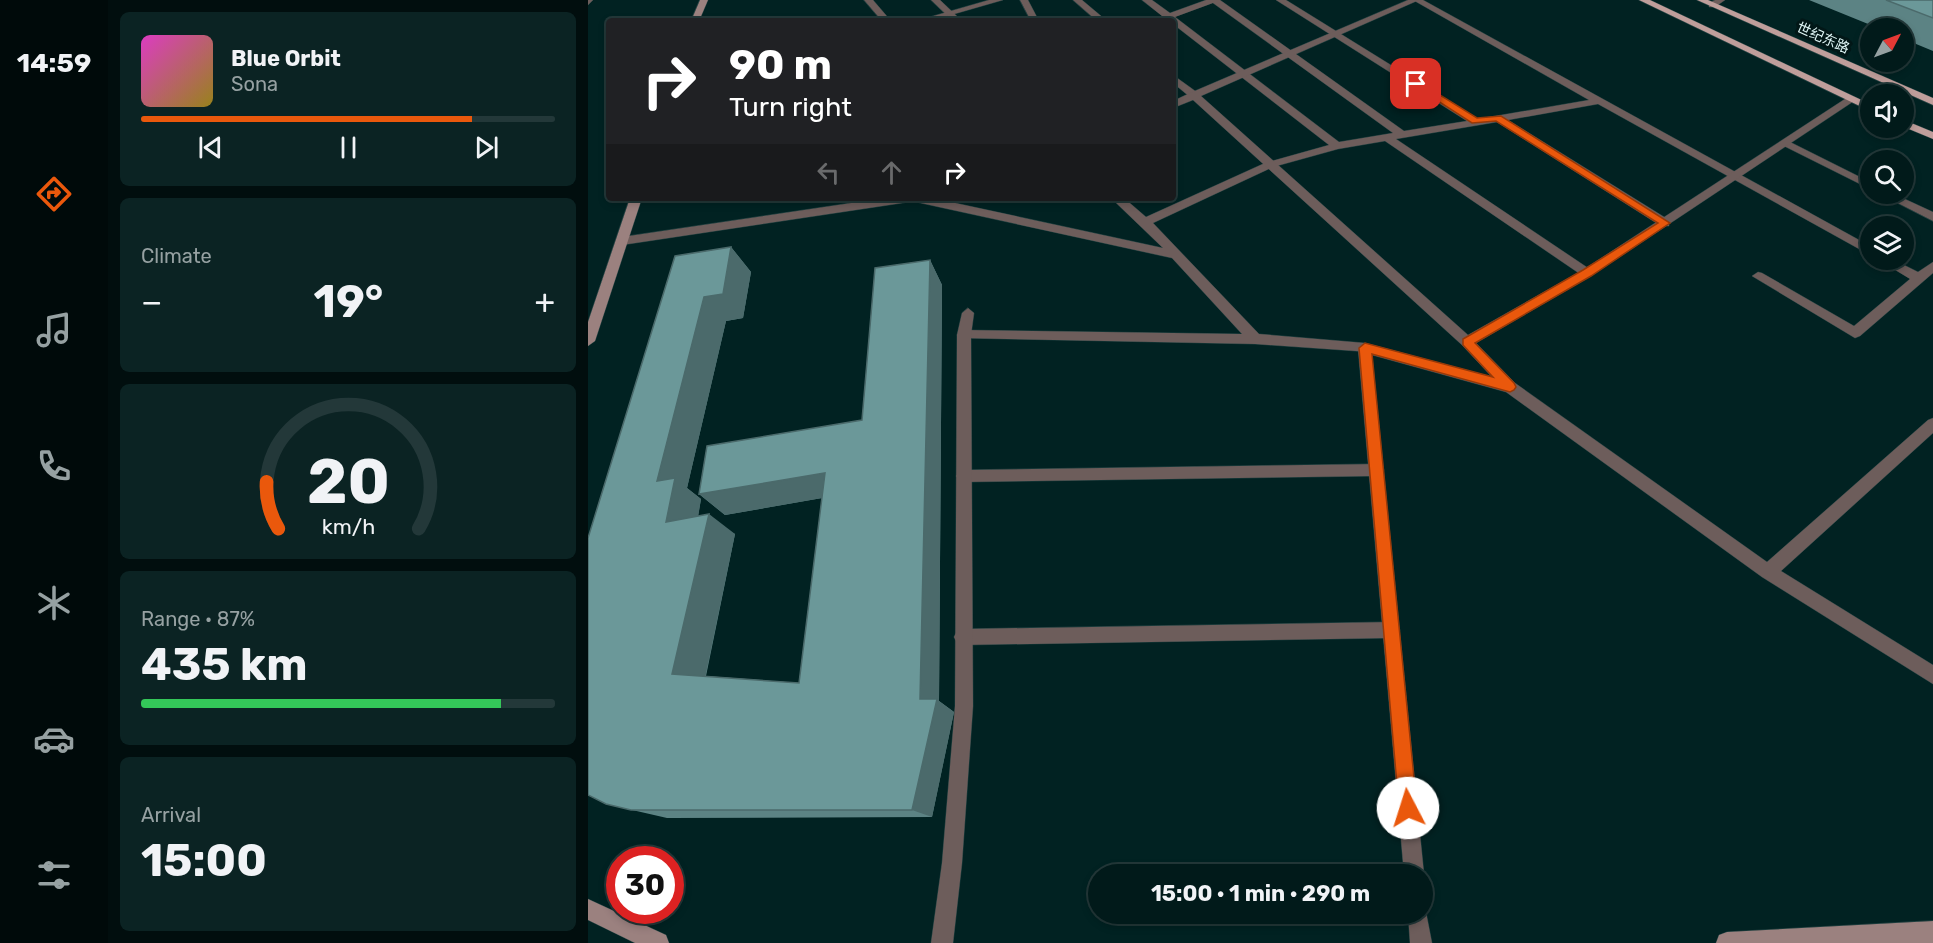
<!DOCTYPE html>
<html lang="en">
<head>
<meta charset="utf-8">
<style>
	body { margin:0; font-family:Rubik,"Noto Sans SC",sans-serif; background:#0b2323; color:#f1f3f6; height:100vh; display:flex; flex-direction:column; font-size:22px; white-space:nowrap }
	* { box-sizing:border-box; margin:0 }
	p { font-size:20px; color:#96a1a2 }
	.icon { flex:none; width:33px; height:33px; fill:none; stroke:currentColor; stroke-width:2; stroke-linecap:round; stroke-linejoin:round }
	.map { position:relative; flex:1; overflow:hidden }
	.details { display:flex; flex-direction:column; gap:12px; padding:12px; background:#010e0e; width:480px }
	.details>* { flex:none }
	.hud { position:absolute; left:18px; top:18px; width:570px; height:183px; border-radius:6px; box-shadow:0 3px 9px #0003,0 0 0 2px #233839; background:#202124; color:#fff; overflow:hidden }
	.needle { width:39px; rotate:49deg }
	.buttons { position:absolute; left:1272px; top:18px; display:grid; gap:12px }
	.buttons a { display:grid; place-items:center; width:54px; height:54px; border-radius:50%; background:#011a1a; box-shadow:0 3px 9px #0003,0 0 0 2px #233839; font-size:30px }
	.speed { position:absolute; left:18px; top:846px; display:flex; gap:12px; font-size:30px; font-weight:700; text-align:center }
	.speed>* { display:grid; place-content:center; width:78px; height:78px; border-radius:50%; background:#011a1a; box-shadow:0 3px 9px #0003,0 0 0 2px #233839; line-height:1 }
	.speed .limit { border:9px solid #d22; background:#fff; color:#111 }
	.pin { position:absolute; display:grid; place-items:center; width:51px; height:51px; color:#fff; margin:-26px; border-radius:12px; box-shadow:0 3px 9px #0006 }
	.me { position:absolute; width:66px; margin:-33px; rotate:355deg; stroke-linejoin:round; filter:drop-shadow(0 0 4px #0008) }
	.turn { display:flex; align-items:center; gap:21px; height:126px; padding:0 24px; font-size:27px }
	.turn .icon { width:78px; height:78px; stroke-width:2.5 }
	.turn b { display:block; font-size:42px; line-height:51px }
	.lanes { display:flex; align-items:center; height:57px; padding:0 24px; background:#0003; justify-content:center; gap:30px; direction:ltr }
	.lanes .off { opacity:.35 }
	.big { font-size:45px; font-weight:700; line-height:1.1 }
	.details .widget { flex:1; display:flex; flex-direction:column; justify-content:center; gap:9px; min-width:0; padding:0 21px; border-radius:9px; background:#0b2323 }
	.details .dial { align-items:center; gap:0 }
	.dial svg { height:156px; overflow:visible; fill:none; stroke:#233839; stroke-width:7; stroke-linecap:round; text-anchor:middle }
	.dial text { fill:#f1f3f6; stroke:none }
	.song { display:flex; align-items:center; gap:18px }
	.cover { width:72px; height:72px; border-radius:9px; background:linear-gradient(135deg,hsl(310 70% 55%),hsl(50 70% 35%)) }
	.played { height:6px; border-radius:3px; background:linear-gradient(90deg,#ea580c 80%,#233839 80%) }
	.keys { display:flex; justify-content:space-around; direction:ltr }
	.heat { display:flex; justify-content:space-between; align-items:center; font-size:33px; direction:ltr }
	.charge { height:9px; border-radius:4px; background:linear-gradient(90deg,#34c759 87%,#233839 0) }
	.trip { position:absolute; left:500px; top:864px; width:345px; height:60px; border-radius:30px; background:#011a1a; box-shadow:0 3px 9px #0003,0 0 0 2px #233839; font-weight:700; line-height:60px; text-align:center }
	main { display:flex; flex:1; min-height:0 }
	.dock { display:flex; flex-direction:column; width:108px; justify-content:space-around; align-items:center; background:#000a0a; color:#96a1a2 }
	.dock .icon { width:42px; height:42px }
	.dock .current { color:#ea580c }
	.dock b { font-size:27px; color:#f1f3f6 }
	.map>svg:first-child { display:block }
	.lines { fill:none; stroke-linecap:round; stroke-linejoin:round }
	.lane-casing { stroke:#204040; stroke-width:1 }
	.street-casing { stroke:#204040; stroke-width:1 }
	.secondary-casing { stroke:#204040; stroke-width:1 }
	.primary-casing { stroke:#204040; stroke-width:1 }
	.lane { fill:#6d5d5b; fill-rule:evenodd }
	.street { fill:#6d5d5b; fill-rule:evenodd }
	.secondary { fill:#9b817f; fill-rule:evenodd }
	.primary { fill:#bf9e9b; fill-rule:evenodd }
	.wall { fill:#5c8384 }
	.shaded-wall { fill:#4b6a6b }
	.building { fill:#6b9899; stroke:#4b6a6b; stroke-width:1.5 }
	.route { fill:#ea580c; stroke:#983908; stroke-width:1.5 }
	.labels { text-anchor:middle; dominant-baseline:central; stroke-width:6; stroke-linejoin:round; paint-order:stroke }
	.far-street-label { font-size:14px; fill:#e1f8f8; stroke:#021717 }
</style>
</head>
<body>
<main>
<nav class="dock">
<b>14:59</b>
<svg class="icon current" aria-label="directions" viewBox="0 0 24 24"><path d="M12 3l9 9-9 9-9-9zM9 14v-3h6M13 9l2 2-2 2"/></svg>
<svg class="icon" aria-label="music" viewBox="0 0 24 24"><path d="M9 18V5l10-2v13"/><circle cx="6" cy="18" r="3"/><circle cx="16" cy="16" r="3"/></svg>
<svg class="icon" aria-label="phone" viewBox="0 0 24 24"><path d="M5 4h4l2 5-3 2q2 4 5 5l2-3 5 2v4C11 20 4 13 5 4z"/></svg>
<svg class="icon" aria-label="climate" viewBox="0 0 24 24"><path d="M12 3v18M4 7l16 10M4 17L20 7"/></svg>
<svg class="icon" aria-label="car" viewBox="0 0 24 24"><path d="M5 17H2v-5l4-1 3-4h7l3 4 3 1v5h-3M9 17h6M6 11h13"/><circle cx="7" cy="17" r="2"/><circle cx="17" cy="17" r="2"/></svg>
<svg class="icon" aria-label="filters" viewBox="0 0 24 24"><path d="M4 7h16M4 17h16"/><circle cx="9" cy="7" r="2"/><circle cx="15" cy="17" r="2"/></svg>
</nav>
<section class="details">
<div class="widget">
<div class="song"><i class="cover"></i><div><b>Blue Orbit</b><p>Sona</p></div></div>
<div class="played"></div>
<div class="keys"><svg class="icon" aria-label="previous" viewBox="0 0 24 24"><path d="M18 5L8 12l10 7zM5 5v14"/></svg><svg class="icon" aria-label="pause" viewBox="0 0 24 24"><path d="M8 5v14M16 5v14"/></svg><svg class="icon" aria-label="next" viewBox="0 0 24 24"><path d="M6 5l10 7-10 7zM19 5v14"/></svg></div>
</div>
<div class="widget"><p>Climate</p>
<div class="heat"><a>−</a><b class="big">19°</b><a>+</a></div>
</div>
<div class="widget dial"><svg viewBox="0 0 100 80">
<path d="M14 69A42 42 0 1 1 86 69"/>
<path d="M14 69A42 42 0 0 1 8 45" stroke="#ea580c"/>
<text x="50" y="56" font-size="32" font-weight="700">20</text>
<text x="50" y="72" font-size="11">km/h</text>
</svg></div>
<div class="widget"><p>Range · 87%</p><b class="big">435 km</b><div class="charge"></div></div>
<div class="widget"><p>Arrival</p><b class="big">15:00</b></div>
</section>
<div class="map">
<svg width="1345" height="943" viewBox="0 0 1345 943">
	<rect width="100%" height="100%" fill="#012222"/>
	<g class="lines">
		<g class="lane-casing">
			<g id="lane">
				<path d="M0 0H5L0 5Z"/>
				<path d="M276 0H285L303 21H294Z"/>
				<path d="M343 0H352L374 21H365Z"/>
				<path d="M432 0H440L451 21H443Z"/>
				<path d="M485 0H494L519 21H509Z"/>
				<path d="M554 0H564L582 13 618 0H632L816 131 879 121 688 0H698L890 119 1001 100 825 0H835L1282 246V255L1010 104 920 120 1081 220V226H1073L909 122 808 139 1003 270 1005 273 1003 276H995L797 141 750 149 685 167 565 223 671 334 777 343 784 348 782 352 667 344 371 338 369 335 371 332 376 330 654 334 584 258 328 202 322 198H344L575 248 523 198H536L558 217 677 163 741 145 585 24V21H565L574 16ZM625 3 805 133 751 142 587 17Z"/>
				<path d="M585 75 610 93V97H602L585 83Z"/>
				<path d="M1200 141 1282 182V189L1196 146 1195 144Z"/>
				<path d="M1292 194H1306L1345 212V221Z"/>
				<path d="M1291 260H1306L1330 272 1345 262V273L1272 336 1267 338 1164 276 1170 272 1174 273 1266 326 1322 279Z"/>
				<path d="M789 464 794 466 796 470 794 474 789 476 376 482 371 480 368 476 371 472 376 470Z"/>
				<path d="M803 622 809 624 812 630 809 636 803 638 375 645 369 643 366 637 369 631 375 629Z"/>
			</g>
		</g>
		<g class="street-casing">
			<g id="street">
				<path d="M401 0H415L342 21H328Z"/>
				<path d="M820 0H831L613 96 880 335 995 270 1260 97 1269 99 1003 276 888 343 927 383 1179 562 1340 420 1345 418V433L1193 571 1345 665V684L1174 577 918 392 784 355 836 874 834 879V874H816L770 348 777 343 904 377 874 345 605 100 585 108V101L602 93Z"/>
				<path d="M1127 0H1137L1127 7H1121V3Z"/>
				<path d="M297 198H327L321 202 34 245 28 241 34 237Z"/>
				<path d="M380 308 386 313 383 335 385 706 374 863 365 943H343L354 863 367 706 369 335 374 313Z"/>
				<path d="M834 905 837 907 844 943H822L820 914H834Z"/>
			</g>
		</g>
		<g class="secondary-casing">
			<g id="secondary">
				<path d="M112 0H120L111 21H103Z"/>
				<path d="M42 198H54L7 341 0 346V322Z"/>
				<path d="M0 899 78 935 81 943H47L0 920Z"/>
				<path d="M1345 921V943H1128L1131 935 1139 932Z"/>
			</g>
		</g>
		<g class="primary-casing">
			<g id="primary">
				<path d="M1051 0H1062L1282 104V111Z"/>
				<path d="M1109 0H1120L1345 98V105Z"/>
				<path d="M1316 120 1345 132V139L1316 127Z"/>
			</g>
		</g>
		<use href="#lane" class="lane"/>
		<use href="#street" class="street"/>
		<use href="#secondary" class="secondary"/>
		<use href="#primary" class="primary"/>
	</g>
	<g class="wall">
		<path d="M1221 0H1345V51L1316 39V28H1290Z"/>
		<path d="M143 247 163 272 155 318 138 321 99 488 113 499 110 516 147 534 118 676 211 683 234 498 137 515 111 494 274 420 342 260 354 285 351 701 366 712 344 817 79 818 18 804Z"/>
	</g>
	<g class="shaded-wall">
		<path d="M143 247 163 272 155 318 138 321 99 488 113 499 106 542 78 522 69 481 116 297Z"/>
		<path d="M342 260 354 285 351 701 366 712 344 817 324 810 332 699Z"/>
		<path d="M237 473 257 494 137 515 111 494Z"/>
		<path d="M121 514 147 534 115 688 84 674Z"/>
	</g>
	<g class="building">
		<path d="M1298 0H1345V18Z"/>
		<path d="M143 247 135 294 116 297 69 481 87 478 78 522 121 514 84 674 211 683 237 473 111 494 119 446 274 420 287 268 342 260 332 699H349L324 810H43L18 804 0 795V538L87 256Z"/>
	</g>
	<path class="route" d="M825 82H831L889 118 913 116 1082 223 1003 276 887 343 926 383 928 387 926 390 922 392 784 354 829 808 826 814 820 817 814 814 811 808 771 348 777 343 905 377 875 345V339L995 270 1070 223 908 121 884 123 825 85Z"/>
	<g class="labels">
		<g class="far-street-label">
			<text transform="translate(1235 38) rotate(24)">世纪东路</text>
		</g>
	</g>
</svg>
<div class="buttons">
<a><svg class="needle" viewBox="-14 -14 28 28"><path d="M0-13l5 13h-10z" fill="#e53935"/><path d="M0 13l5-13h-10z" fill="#96a1a2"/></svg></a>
<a><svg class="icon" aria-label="sound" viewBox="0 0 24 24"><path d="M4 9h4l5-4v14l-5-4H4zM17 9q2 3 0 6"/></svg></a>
<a><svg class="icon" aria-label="search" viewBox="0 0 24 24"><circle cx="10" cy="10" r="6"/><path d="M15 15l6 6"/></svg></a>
<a><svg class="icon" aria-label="layers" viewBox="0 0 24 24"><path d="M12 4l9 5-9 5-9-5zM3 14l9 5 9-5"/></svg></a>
</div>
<div class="speed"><div class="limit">30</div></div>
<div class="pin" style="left:828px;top:84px;background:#d93025"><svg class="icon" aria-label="arrive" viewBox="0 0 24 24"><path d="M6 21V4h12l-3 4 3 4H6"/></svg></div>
<svg class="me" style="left:820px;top:808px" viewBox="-20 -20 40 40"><circle r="19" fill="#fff"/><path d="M0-13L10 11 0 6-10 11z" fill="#ea580c"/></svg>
<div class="trip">15:00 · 1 min · 290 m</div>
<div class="hud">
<div class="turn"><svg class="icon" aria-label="right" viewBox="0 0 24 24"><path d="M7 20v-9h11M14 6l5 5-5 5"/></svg><div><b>90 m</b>Turn right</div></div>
<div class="lanes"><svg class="icon off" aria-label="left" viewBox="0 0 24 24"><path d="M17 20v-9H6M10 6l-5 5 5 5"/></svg><svg class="icon off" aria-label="ahead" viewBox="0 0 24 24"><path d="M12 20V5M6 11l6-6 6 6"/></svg><svg class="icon" aria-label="right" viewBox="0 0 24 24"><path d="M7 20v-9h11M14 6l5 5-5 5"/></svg></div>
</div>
</div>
</main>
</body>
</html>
